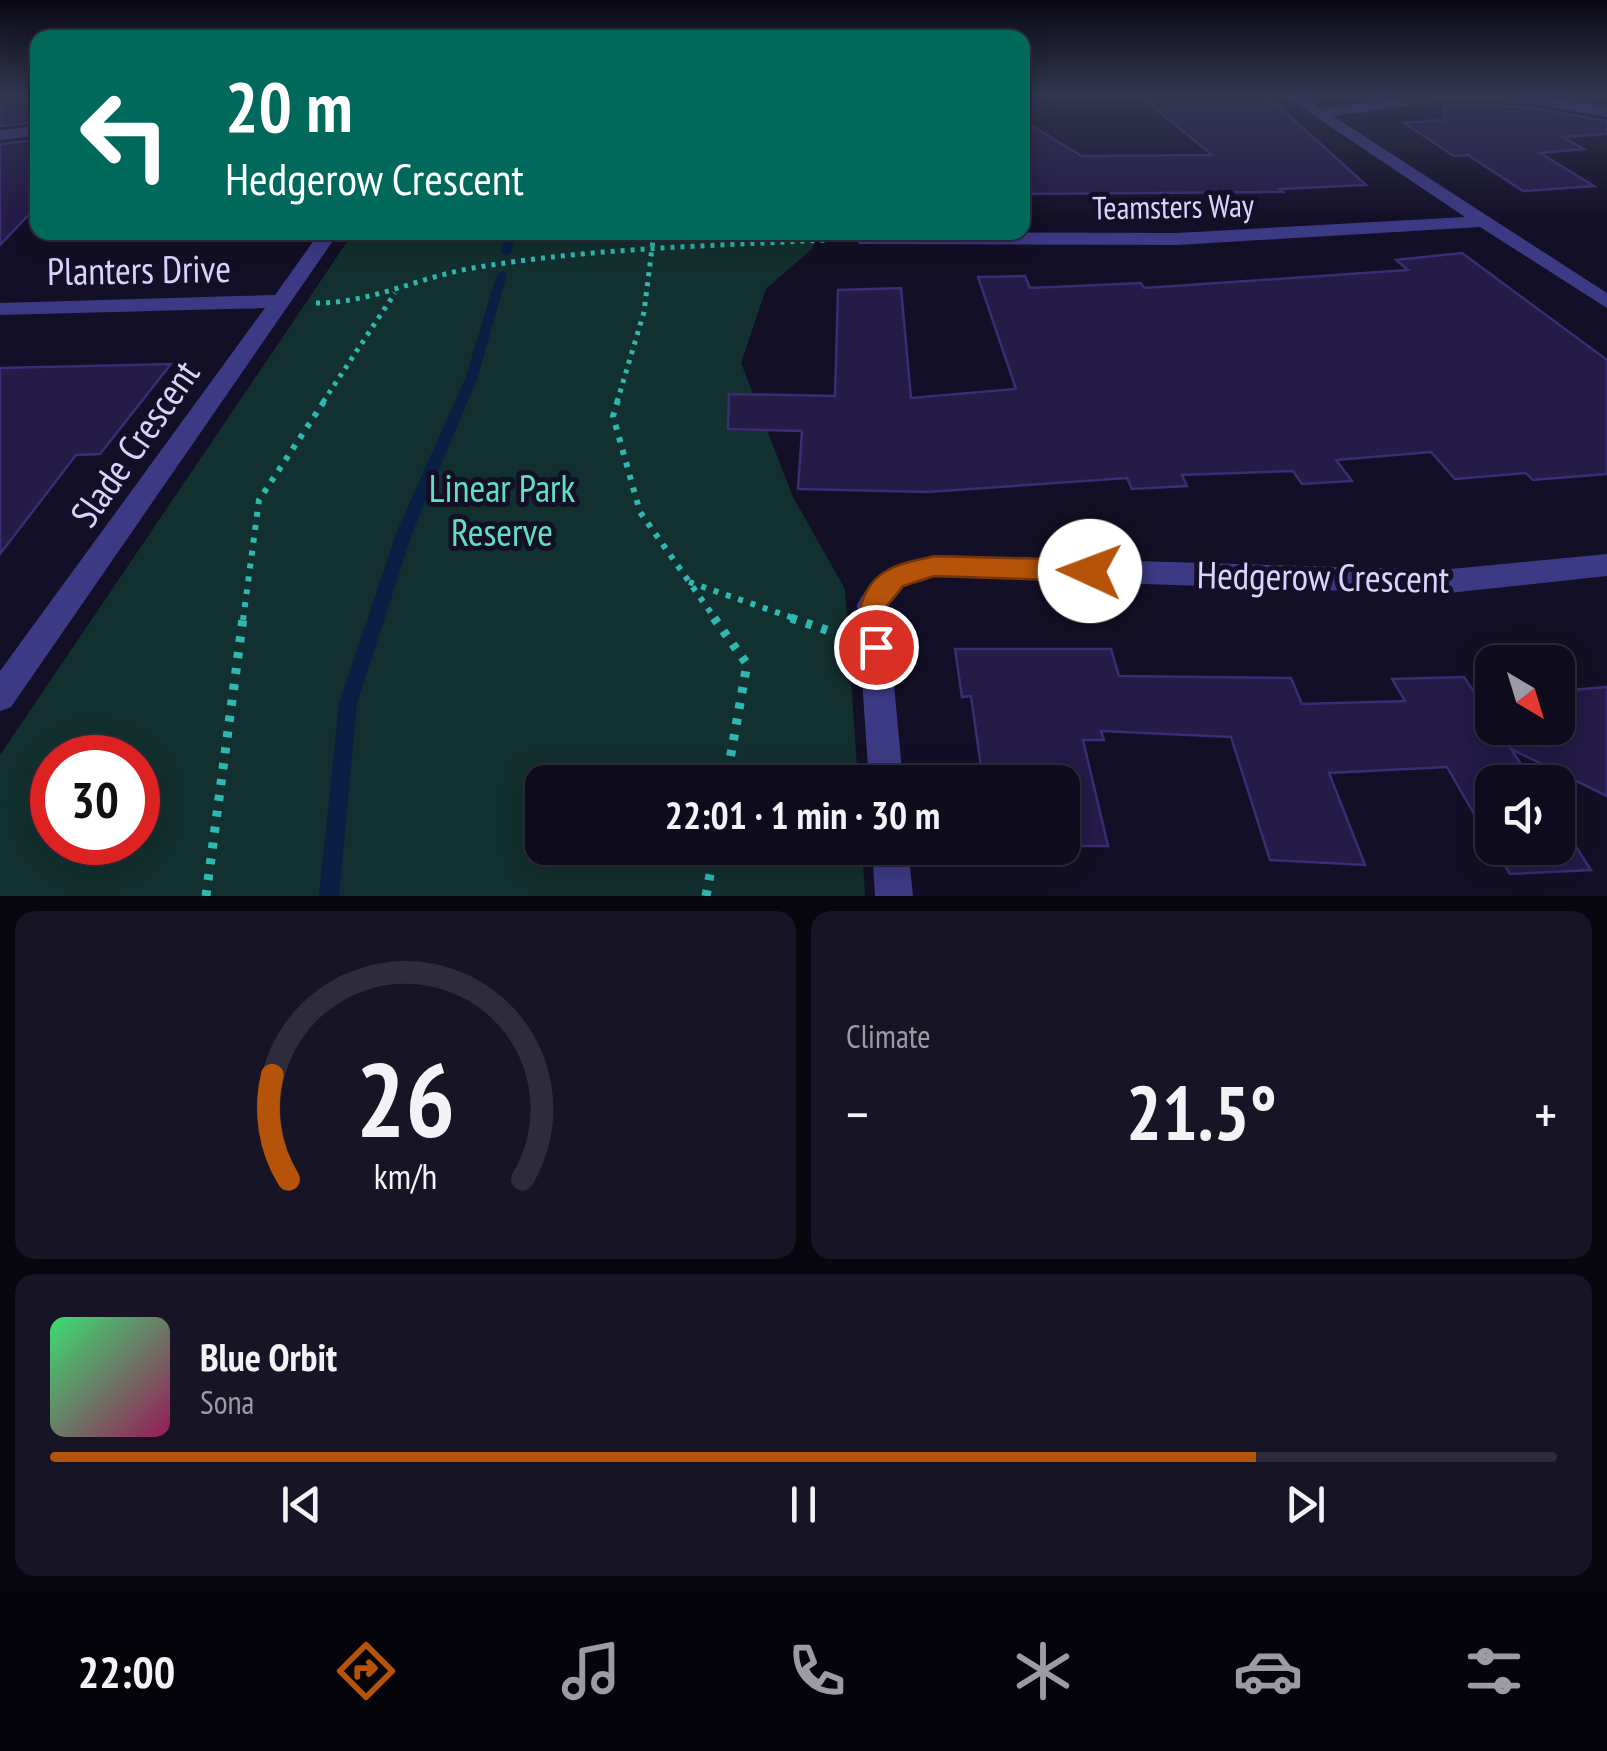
<!DOCTYPE html>
<html lang="en">
<head>
<meta charset="utf-8">
<style>
	body { margin:0; font-family:"PT Sans Narrow",sans-serif; background:#171425; color:#f1f3f6; height:100vh; display:flex; flex-direction:column; font-size:38px; white-space:nowrap }
	* { box-sizing:border-box; margin:0 }
	p { font-size:32px; color:#9b9ba3 }
	.icon { flex:none; width:55px; height:55px; fill:none; stroke:currentColor; stroke-width:2; stroke-linecap:round; stroke-linejoin:round }
	.map { position:relative; height:896px; overflow:hidden }
	.details { display:flex; flex-direction:column; gap:15px; padding:15px; background:#08060f; flex:1 }
	.details>* { flex:none }
	.hud { position:absolute; left:30px; top:30px; width:1000px; height:210px; border-radius:20px; box-shadow:0 5px 25px #0003,0 0 0 2px #2e2b3b; background:#00695c; color:#fff; overflow:hidden }
	.needle { width:65px; rotate:142deg }
	.buttons { position:absolute; left:1475px; top:645px; display:grid; gap:20px }
	.buttons a { display:grid; place-items:center; width:100px; height:100px; border-radius:20px; background:#0e0b1c; box-shadow:0 5px 25px #0003,0 0 0 2px #2e2b3b; font-size:50px }
	.speed { position:absolute; left:30px; top:735px; display:flex; gap:20px; font-size:50px; font-weight:700; text-align:center }
	.speed>* { display:grid; place-content:center; width:130px; height:130px; border-radius:50%; background:#0e0b1c; box-shadow:0 5px 25px #0003,0 0 0 2px #2e2b3b; line-height:1 }
	.speed .limit { border:15px solid #d22; background:#fff; color:#111 }
	.pin { position:absolute; display:grid; place-items:center; width:85px; height:85px; color:#fff; margin:-42px; border:5px solid #fff; border-radius:50%; box-shadow:0 2px 10px #0007 }
	.me { position:absolute; width:110px; margin:-55px; rotate:272deg; stroke-linejoin:round; filter:drop-shadow(0 0 8px #0008) }
	.turn { display:flex; align-items:center; gap:35px; height:210px; padding:0 30px; font-size:45px }
	.turn .icon { width:130px; height:130px; stroke-width:2.5 }
	.turn b { display:block; font-size:70px; line-height:85px }
	.big { font-size:75px; font-weight:700; line-height:1.1 }
	.details .widget { flex:1; display:flex; flex-direction:column; justify-content:center; gap:15px; min-width:0; padding:0 35px; border-radius:20px; background:#171425 }
	.details .dial { align-items:center; gap:0 }
	.dial svg { height:260px; overflow:visible; fill:none; stroke:#2e2b3b; stroke-width:7; stroke-linecap:round; text-anchor:middle }
	.dial text { fill:#f1f3f6; stroke:none }
	.song { display:flex; align-items:center; gap:30px }
	.cover { width:120px; height:120px; border-radius:15px; background:linear-gradient(135deg,hsl(140 70% 55%),hsl(330 70% 35%)) }
	.played { height:10px; border-radius:5px; background:linear-gradient(90deg,#b45309 80%,#2e2b3b 80%) }
	.keys { display:flex; justify-content:space-around; direction:ltr }
	.heat { display:flex; justify-content:space-between; align-items:center; font-size:55px; direction:ltr }
	.details .tiles { flex:1; display:grid; gap:15px; grid-template-columns:1fr 1fr }
	.widget:last-child { grid-column:span 2 }
	.trip { position:absolute; left:525px; top:765px; width:555px; height:100px; border-radius:20px; background:#0e0b1c; box-shadow:0 5px 25px #0003,0 0 0 2px #2e2b3b; font-weight:700; line-height:100px; text-align:center }
	.tabs { display:flex; height:160px; justify-content:space-around; align-items:center; background:#06040b; color:#9b9ba3 }
	.tabs .icon { width:70px; height:70px }
	.tabs .on { color:#b45309 }
	.tabs b { font-size:45px; color:#f1f3f6 }
	.map>svg:first-child { display:block }
	.green { fill:#12302f; fill-rule:evenodd }
	.lines { fill:none; stroke-linecap:round; stroke-linejoin:round }
	.stream { fill:#0a1f44; fill-rule:evenodd }
	.building { fill:#241b47; stroke:#3b2d73; stroke-width:2.5 }
	.path-far2 { stroke:#2fb8b0; stroke-width:5; stroke-dasharray:4 6; stroke-linecap:butt }
	.path-far1 { stroke:#2fb8b0; stroke-width:6; stroke-dasharray:5 8; stroke-linecap:butt }
	.path { stroke:#2fb8b0; stroke-width:9; stroke-dasharray:6 10; stroke-linecap:butt }
	.minor { fill:#3d3a85; fill-rule:evenodd }
	.route { fill:#b45309; stroke:#753606; stroke-width:2.5 }
	.labels { text-anchor:middle; dominant-baseline:central; stroke-width:10; stroke-linejoin:round; paint-order:stroke }
	.far-street-label { font-size:32px; fill:#d9d4ff; stroke:#130f26 }
	.street-label { font-size:38px; fill:#d9d4ff; stroke:#130f26 }
	.park-label { font-size:38px; fill:#5fe0c0; stroke:#130f26 }
</style>
</head>
<body>
<div class="map">
<svg width="1607" height="896" viewBox="0 0 1607 896">
	<rect width="100%" height="100%" fill="#130f26"/>
	<path class="green" d="M353 233H815L813 248 766 289 741 363 793 497 845 589 858 782H542V848H862L865 896H0V755ZM52 758H138V842H52Z"/>
	<g class="lines">
		<g class="stream">
			<path d="M506 232H516L511 253 506 256 501 253Z"/>
			<path d="M502 271 507 274 477 379 413 531 357 703 339 896H319L339 703 397 531 465 379 497 274Z"/>
		</g>
	</g>
	<g class="building">
		<path d="M0 94H38V122L0 126Z"/>
		<path d="M1138 94H1265L1366 185 1280 189 1283 192 1022 194V120L1082 156 1212 155Z"/>
		<path d="M1445 105 1527 107 1607 121V134L1563 137 1584 149 1540 153 1594 186 1523 191 1468 155 1454 156 1404 123 1444 120Z"/>
		<path d="M38 140V205L0 245V144Z"/>
		<path d="M1462 253 1607 360V474L1533 480 1526 473 1455 479 1431 452 1336 460 1352 481 1302 484 1293 471 1182 475 1187 486 1132 489 1127 478 927 492 798 489 802 431 728 429 729 394 835 396 838 290 901 288 911 398 1016 389 978 277 1025 276 1030 288 1141 283 1144 288 1408 270 1396 260Z"/>
		<path d="M171 364 100 454 76 455 0 554V368Z"/>
		<path d="M955 649H1111L1119 676 1291 678 1302 704 1405 701 1392 679 1464 677 1477 696 1492 695V728H1558V691L1607 687V796L1511 749 1533 782H1492V845L1447 767 1329 773 1365 865 1270 860 1231 737 1101 731 1104 740H1083L1108 846H1062V782L983 781 971 696 962 697Z"/>
		<path d="M1558 819 1591 870 1510 874 1494 848H1558Z"/>
	</g>
	<g class="lines">
		<g class="path-far2">
			<path d="M316 303C372 303 419 277 473 268 590 248 709 246 827 240"/>
			<path d="M323 402 395 293"/>
			<path d="M617 402 644 312 654 232"/>
		</g>
		<g class="path-far1">
			<path d="M618 400 613 416 640 512 716 620"/>
			<path d="M689 582 799 620"/>
			<path d="M243 620 259 500 325 400"/>
		</g>
		<g class="path">
			<path d="M714 618 747 664 726 782"/>
			<path d="M791 618 838 634"/>
			<path d="M206 896 243 618"/>
			<path d="M706 896 715 848"/>
		</g>
		<g class="minor">
			<path d="M1282 94H1299L1322 109 1433 94 1527 95 1607 107V117L1527 103 1445 101 1333 116 1607 293V308L1480 227 1177 245 860 244 851 238 859 232 1177 233 1465 217Z"/>
			<path d="M38 126V136L0 140V130Z"/>
			<path d="M320 232H339L11 707 0 711V671L265 308 0 315V303L275 295Z"/>
			<path d="M1607 554V576L1440 594 935 577 904 587 887 608 903 782H869L857 605C875 570 900 565 935 555L1440 570Z"/>
			<path d="M872 848H908L913 896H875Z"/>
		</g>
	</g>
	<linearGradient id="sky" x2="0" y2="1"><stop stop-color="#0a0815"/><stop offset="0.43" stop-color="#333752"/><stop offset="1" stop-color="#333752" stop-opacity="0"/></linearGradient>
	<rect width="1607" height="220" fill="url(#sky)"/>
	<path class="route" d="M934 556 1090 560 1099 563 1103 571 1099 578 1090 581 934 576 903 586 886 607 890 647 885 655 876 659 866 655C852 627 858 586 888 570 901 562 920 560 934 556Z"/>
	<g class="labels">
		<g class="far-street-label">
			<text transform="translate(1173 206) rotate(-1)">Teamsters Way</text>
		</g>
		<g class="street-label">
			<text transform="translate(139 269) rotate(-1)">Planters Drive</text>
			<text transform="translate(134 443) rotate(-55)">Slade Crescent</text>
			<text transform="translate(1323 576) rotate(1)">Hedgerow Crescent</text>
		</g>
		<g class="park-label">
			<text x="502" y="487">Linear Park<tspan x="502" dy="44">Reserve</tspan></text>
		</g>
	</g>
</svg>
<div class="buttons">
<a><svg class="needle" viewBox="-14 -14 28 28"><path d="M0-13l5 13h-10z" fill="#e53935"/><path d="M0 13l5-13h-10z" fill="#9b9ba3"/></svg></a>
<a><svg class="icon" aria-label="sound" viewBox="0 0 24 24"><path d="M4 9h4l5-4v14l-5-4H4zM17 9q2 3 0 6"/></svg></a>
</div>
<div class="speed"><div class="limit">30</div></div>
<div class="pin" style="left:876px;top:647px;background:#d93025"><svg class="icon" aria-label="arrive" viewBox="0 0 24 24"><path d="M6 21V4h12l-3 4 3 4H6"/></svg></div>
<svg class="me" style="left:1090px;top:571px" viewBox="-20 -20 40 40"><circle r="19" fill="#fff"/><path d="M0-13L10 11 0 6-10 11z" fill="#b45309"/></svg>
<div class="trip">22:01 · 1 min · 30 m</div>
<div class="hud">
<div class="turn"><svg class="icon" aria-label="left" viewBox="0 0 24 24"><path d="M17 20v-9H6M10 6l-5 5 5 5"/></svg><div><b>20 m</b>Hedgerow Crescent</div></div>
</div>
</div>
<section class="details">
<div class="tiles">
<div class="widget dial"><svg viewBox="0 0 100 80">
<path d="M14 69A42 42 0 1 1 86 69"/>
<path d="M14 69A42 42 0 0 1 9 37" stroke="#b45309"/>
<text x="50" y="56" font-size="32" font-weight="700">26</text>
<text x="50" y="72" font-size="11">km/h</text>
</svg></div>
<div class="widget"><p>Climate</p>
<div class="heat"><a>−</a><b class="big">21.5°</b><a>+</a></div>
</div>
<div class="widget">
<div class="song"><i class="cover"></i><div><b>Blue Orbit</b><p>Sona</p></div></div>
<div class="played"></div>
<div class="keys"><svg class="icon" aria-label="previous" viewBox="0 0 24 24"><path d="M18 5L8 12l10 7zM5 5v14"/></svg><svg class="icon" aria-label="pause" viewBox="0 0 24 24"><path d="M8 5v14M16 5v14"/></svg><svg class="icon" aria-label="next" viewBox="0 0 24 24"><path d="M6 5l10 7-10 7zM19 5v14"/></svg></div>
</div>
</div>
</section>
<nav class="tabs">
<b>22:00</b>
<svg class="icon on" aria-label="directions" viewBox="0 0 24 24"><path d="M12 3l9 9-9 9-9-9zM9 14v-3h6M13 9l2 2-2 2"/></svg>
<svg class="icon" aria-label="music" viewBox="0 0 24 24"><path d="M9 18V5l10-2v13"/><circle cx="6" cy="18" r="3"/><circle cx="16" cy="16" r="3"/></svg>
<svg class="icon" aria-label="phone" viewBox="0 0 24 24"><path d="M5 4h4l2 5-3 2q2 4 5 5l2-3 5 2v4C11 20 4 13 5 4z"/></svg>
<svg class="icon" aria-label="climate" viewBox="0 0 24 24"><path d="M12 3v18M4 7l16 10M4 17L20 7"/></svg>
<svg class="icon" aria-label="car" viewBox="0 0 24 24"><path d="M5 17H2v-5l4-1 3-4h7l3 4 3 1v5h-3M9 17h6M6 11h13"/><circle cx="7" cy="17" r="2"/><circle cx="17" cy="17" r="2"/></svg>
<svg class="icon" aria-label="filters" viewBox="0 0 24 24"><path d="M4 7h16M4 17h16"/><circle cx="9" cy="7" r="2"/><circle cx="15" cy="17" r="2"/></svg>
</nav>
</body>
</html>
